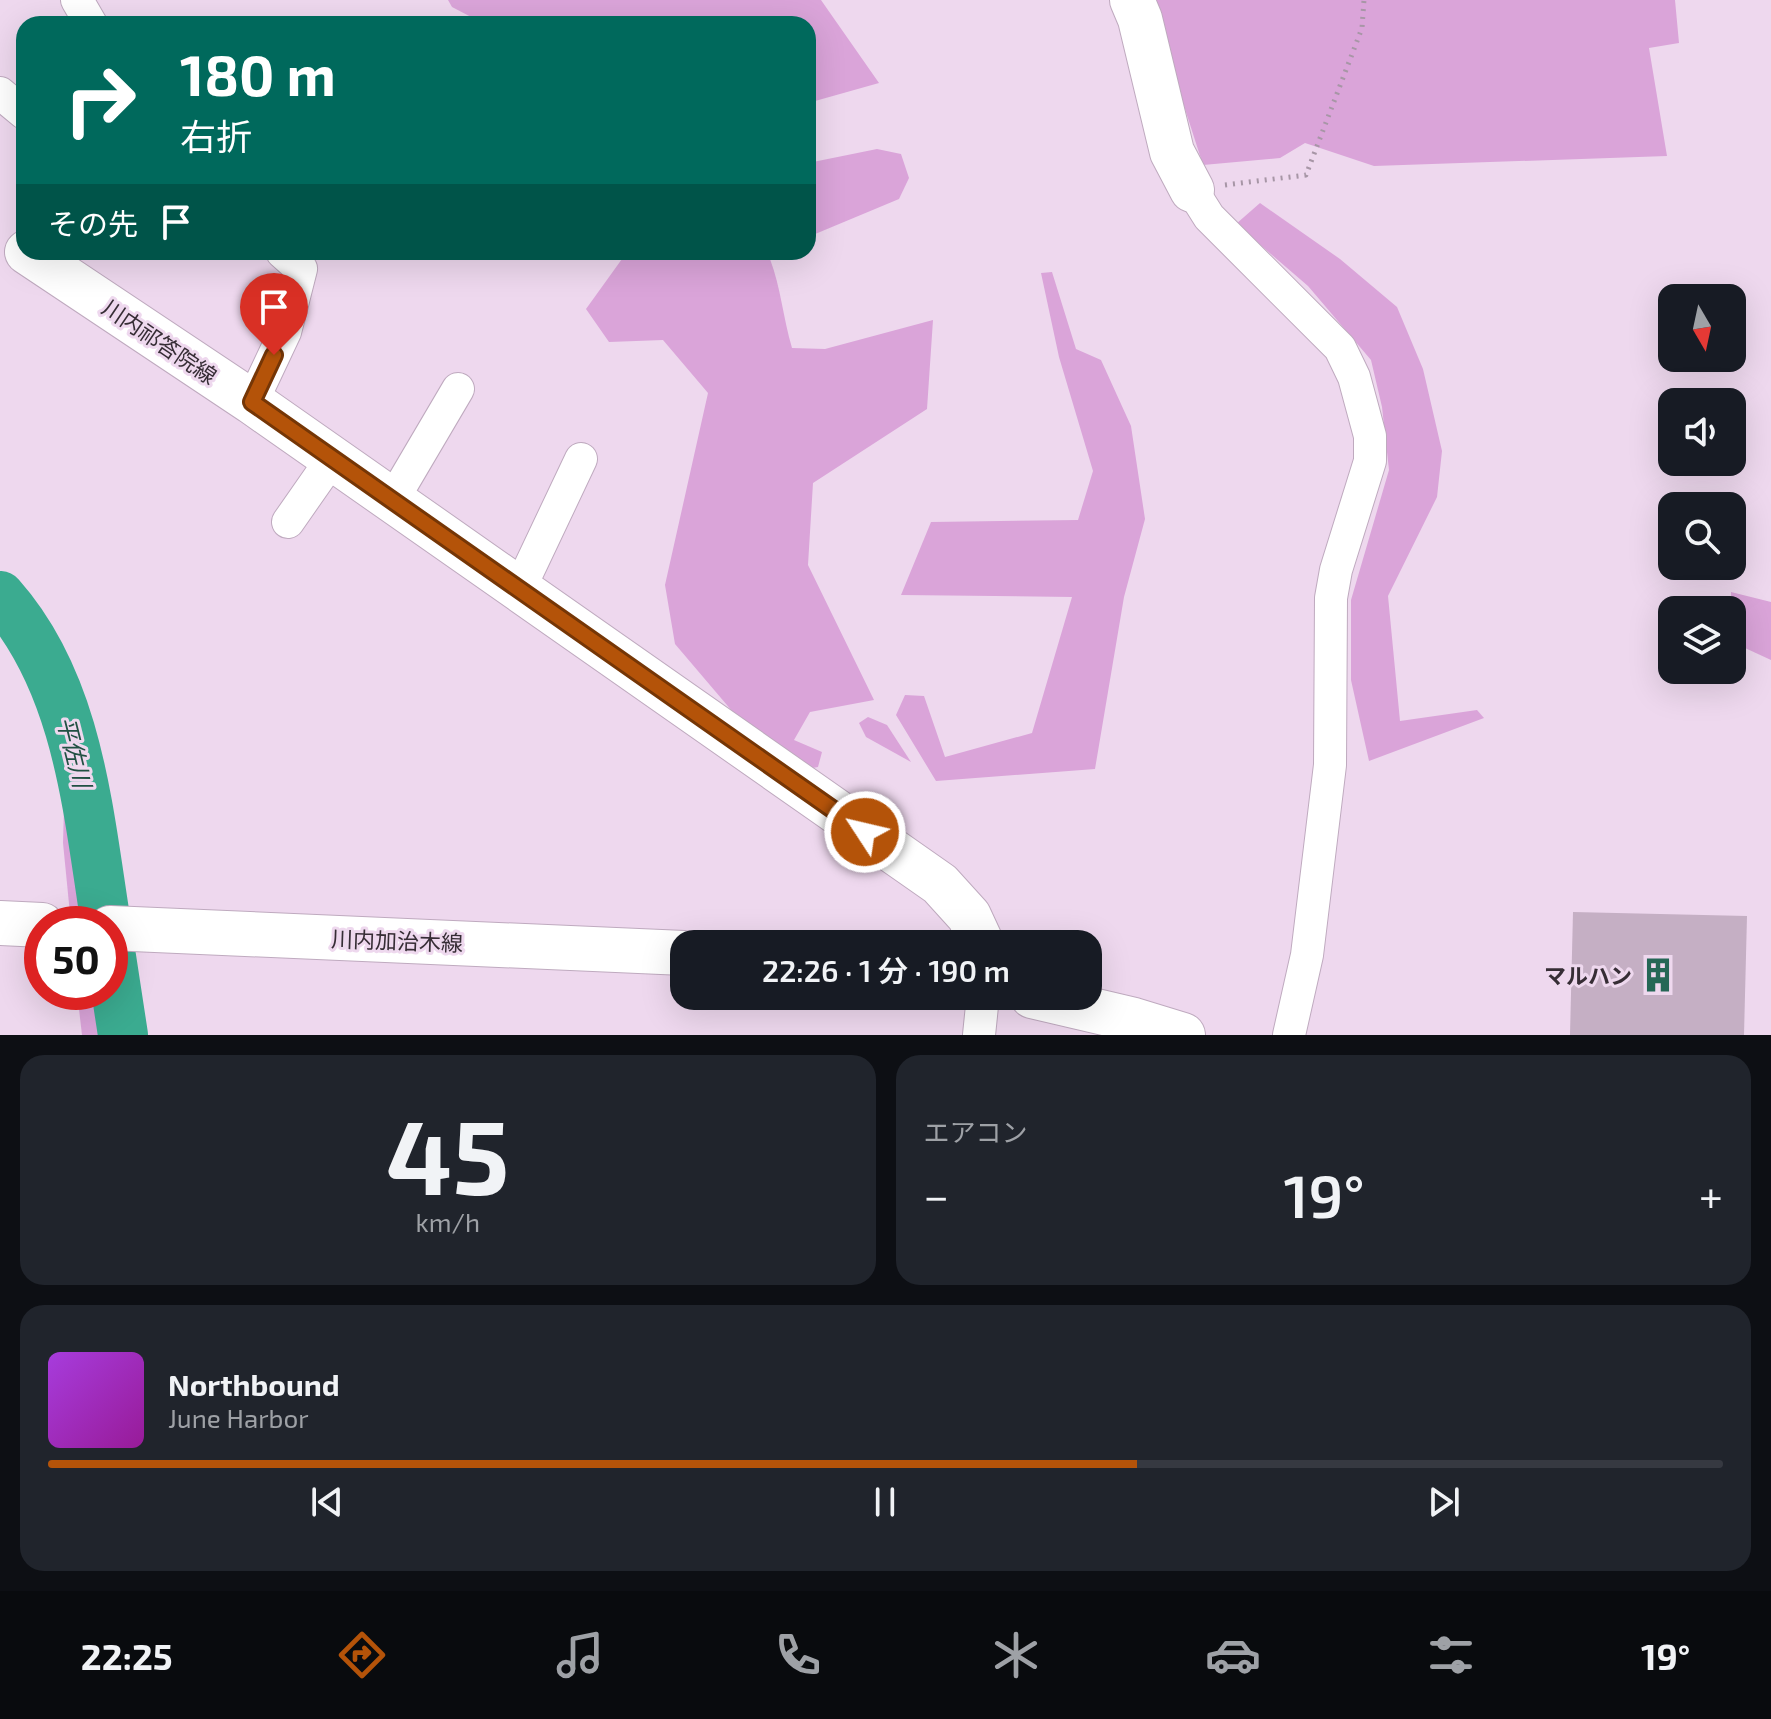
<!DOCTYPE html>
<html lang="ja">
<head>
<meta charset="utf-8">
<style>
	body { margin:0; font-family:"Exo 2","Noto Sans JP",sans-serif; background:#20242c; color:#f1f3f6; height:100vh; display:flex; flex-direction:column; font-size:30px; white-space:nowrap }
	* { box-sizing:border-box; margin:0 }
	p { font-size:26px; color:#9ea1a6 }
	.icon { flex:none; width:44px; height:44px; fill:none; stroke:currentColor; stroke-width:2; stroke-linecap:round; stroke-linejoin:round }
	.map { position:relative; height:1035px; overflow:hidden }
	.sheet { display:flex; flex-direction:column; gap:20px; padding:20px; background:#0d0f14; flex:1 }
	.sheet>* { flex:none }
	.hud { position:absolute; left:16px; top:16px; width:800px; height:244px; border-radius:24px; box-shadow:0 8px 32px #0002; background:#00695c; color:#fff; overflow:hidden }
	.needle { width:52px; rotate:171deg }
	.fabs { position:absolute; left:1658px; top:284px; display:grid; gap:16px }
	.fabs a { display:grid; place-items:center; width:88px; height:88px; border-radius:16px; background:#171b24; box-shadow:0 8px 32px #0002; font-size:40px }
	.speed { position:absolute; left:24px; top:906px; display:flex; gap:16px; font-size:40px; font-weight:700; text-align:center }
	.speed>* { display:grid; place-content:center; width:104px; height:104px; border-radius:50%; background:#171b24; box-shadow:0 8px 32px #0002; line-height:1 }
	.speed .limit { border:12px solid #d22; background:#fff; color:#111 }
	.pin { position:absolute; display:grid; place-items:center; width:68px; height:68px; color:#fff; margin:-82px -34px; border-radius:50% 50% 50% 0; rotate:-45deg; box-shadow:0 0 8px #0007 }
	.pin .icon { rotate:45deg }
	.me { position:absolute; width:88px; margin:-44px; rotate:305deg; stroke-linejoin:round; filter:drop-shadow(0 0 6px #0008) }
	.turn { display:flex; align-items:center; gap:28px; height:168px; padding:0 32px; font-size:36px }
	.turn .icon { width:104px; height:104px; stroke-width:2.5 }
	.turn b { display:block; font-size:56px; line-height:68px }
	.then { display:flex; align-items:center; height:76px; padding:0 32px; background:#0003; gap:16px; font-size:30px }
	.big { font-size:60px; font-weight:600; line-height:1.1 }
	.sheet .widget { flex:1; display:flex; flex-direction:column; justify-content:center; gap:12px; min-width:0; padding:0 28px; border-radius:24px; background:#20242c }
	.sheet .dial { align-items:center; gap:0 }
	.dial b { font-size:104px; line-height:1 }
	.song { display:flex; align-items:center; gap:24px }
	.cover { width:96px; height:96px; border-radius:12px; background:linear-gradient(135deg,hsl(280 70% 55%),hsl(300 70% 35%)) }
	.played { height:8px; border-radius:4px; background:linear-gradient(90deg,#b45309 65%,#363941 65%) }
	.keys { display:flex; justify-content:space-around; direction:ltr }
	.heat { display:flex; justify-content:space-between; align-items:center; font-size:44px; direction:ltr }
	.sheet .tiles { flex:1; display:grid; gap:20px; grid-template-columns:1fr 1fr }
	.widget:last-child { grid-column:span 2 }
	.trip { position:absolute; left:670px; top:930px; width:432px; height:80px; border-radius:24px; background:#171b24; box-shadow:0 8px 32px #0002; font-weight:600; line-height:80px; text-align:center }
	.dock { display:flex; height:128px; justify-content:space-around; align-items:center; background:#090b0e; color:#9ea1a6 }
	.dock .icon { width:56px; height:56px }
	.dock .on { color:#b45309 }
	.dock b { font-size:36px; color:#f1f3f6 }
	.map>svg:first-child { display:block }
	.green { fill:#daa4d9 }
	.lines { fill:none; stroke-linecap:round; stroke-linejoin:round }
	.river { stroke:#3bab90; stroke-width:50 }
	.building { fill:#c5afc4 }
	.street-casing { stroke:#bfaabf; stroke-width:34 }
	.secondary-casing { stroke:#bfaabf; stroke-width:46 }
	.primary-casing { stroke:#bfaabf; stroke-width:46 }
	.path { stroke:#a796a6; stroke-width:5; stroke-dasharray:2 6; stroke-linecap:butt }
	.street { stroke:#fff; stroke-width:32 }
	.secondary { stroke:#fff; stroke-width:44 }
	.primary { stroke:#fff; stroke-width:44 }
	.route-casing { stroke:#753606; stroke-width:20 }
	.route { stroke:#b45309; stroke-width:14 }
	.labels { text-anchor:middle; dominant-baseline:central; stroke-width:6; stroke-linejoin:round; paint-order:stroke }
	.street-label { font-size:22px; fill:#362d35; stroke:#eed8ee }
	.poi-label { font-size:22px; font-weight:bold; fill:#362d35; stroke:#eed8ee; text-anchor:end }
	.water-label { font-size:24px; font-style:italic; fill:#215043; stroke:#eed8ee }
</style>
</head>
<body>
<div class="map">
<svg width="1771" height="1035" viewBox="0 0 1771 1035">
	<rect width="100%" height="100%" fill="#eed8ee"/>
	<g class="green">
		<path d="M448 0H821L879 83 808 103V24H547L475 19 452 7Z"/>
		<path d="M1150 0H1675L1679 43 1649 48 1667 156 1374 166 1305 143 1280 158 1203 165Z"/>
		<path d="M877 149 901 154 909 178 899 199 808 237V163Z"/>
		<path d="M1260 203 1340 259 1397 307 1423 369 1442 451 1437 497 1388 596 1400 721 1477 710 1484 718 1369 761 1351 680V600L1389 470 1382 407 1371 360 1308 286 1236 224Z"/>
		<path d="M627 252H782L770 259C781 288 783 318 792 348L825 349 933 320 927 409 813 483 808 565 874 700 810 712 794 740 822 752 818 767 796 771 755 738 675 644 665 585 708 393 663 340 609 342 586 309Z"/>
		<path d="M1052 272 1076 349 1101 360 1131 426 1145 519 1124 597 1095 769 936 781 896 715 905 695 924 696 945 757 1032 733 1072 597 901 595 931 522 1078 520 1093 471 1059 357 1041 273Z"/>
		<path d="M1731 592 1771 602V660L1732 642Z"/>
		<path d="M868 717 887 725 911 762 866 737 859 723Z"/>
		<path d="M64 808 86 924H71L63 843Z"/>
		<path d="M77 992H100L108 1035H82Z"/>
	</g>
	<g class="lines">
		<g class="river">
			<path d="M0 596C79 685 88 812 106 924"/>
			<path d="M110 950 123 1035"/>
		</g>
	</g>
	<path class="building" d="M1573 912 1747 916 1744 1035H1570Z"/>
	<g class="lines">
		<g class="street-casing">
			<g id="street">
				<path d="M77 0 91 24"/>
				<path d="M0 93 24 113"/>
				<path d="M1192 190 1209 217 1340 348 1354 377 1370 436V461L1336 570 1331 598 1330 765 1307 955 1289 1035"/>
				<path d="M252 402 285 332 301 269 282 252"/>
				<path d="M392 501 458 389"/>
				<path d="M288 522 332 459"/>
				<path d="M519 590 581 459"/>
				<path d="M979 1035 983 996"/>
			</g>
		</g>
		<g class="secondary-casing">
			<g id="secondary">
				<path d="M1132 0 1140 19 1172 152 1192 190"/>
				<path d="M27 252 252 402 940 884 969 916 982 944"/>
			</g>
		</g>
		<g class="primary-casing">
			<g id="primary">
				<path d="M0 923 42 925"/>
				<path d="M110 928 684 953"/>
				<path d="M1032 996 1134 1020 1183 1035"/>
			</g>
		</g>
		<path class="path" d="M1225 185 1306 175 1362 28 1364 0"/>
		<use href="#street" class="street"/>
		<use href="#secondary" class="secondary"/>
		<use href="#primary" class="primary"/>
	</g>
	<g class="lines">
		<g class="route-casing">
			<path id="route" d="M274 355 252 402 865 832"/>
		</g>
		<use href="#route" class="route"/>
	</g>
	<defs>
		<g id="building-bare" transform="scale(2.76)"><path d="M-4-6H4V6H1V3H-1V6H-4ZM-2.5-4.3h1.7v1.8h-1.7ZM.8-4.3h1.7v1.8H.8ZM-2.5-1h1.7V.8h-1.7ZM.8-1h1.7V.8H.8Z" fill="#256756" stroke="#eed8ee" stroke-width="2.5" paint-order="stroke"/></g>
	</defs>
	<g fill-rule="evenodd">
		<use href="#building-bare" x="1658" y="975"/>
	</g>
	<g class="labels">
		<g class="street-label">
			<text transform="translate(160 341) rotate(34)">川内祁答院線</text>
			<text transform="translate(397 940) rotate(2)">川内加治木線</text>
		</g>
		<g class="poi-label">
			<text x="1632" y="975">マルハン</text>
		</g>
		<g class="water-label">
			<text transform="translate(75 752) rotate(76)">平佐川</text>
		</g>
	</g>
</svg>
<div class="fabs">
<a><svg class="needle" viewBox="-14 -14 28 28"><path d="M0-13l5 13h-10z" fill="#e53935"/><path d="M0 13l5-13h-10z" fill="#9ea1a6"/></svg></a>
<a><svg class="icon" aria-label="sound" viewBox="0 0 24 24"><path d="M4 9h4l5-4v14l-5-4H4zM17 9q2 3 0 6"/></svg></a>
<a><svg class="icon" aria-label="search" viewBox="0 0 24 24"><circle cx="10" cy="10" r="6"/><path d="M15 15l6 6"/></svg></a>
<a><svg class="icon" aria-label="layers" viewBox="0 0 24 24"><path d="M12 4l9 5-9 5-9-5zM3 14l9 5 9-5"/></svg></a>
</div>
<div class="speed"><div class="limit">50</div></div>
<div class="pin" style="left:274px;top:355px;background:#d93025"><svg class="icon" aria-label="arrive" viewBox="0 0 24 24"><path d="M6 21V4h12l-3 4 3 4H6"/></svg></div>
<svg class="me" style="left:865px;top:832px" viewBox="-20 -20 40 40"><circle r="17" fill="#b45309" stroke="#fff" stroke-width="3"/><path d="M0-11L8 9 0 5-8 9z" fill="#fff"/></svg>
<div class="trip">22:26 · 1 分 · 190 m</div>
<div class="hud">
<div class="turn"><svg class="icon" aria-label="right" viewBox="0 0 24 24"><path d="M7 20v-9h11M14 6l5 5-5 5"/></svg><div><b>180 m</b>右折</div></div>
<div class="then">その先<svg class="icon" aria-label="arrive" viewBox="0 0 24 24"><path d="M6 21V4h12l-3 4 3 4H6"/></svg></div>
</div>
</div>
<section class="sheet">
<div class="tiles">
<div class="widget dial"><b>45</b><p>km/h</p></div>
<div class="widget"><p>エアコン</p>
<div class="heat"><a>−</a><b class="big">19°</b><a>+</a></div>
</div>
<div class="widget">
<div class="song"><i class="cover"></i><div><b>Northbound</b><p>June Harbor</p></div></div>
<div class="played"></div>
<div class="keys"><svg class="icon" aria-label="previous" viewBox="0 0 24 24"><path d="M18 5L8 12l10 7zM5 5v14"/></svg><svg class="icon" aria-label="pause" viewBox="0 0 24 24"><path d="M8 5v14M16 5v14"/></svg><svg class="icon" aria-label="next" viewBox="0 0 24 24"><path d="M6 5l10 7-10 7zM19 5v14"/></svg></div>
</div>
</div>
</section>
<nav class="dock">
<b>22:25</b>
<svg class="icon on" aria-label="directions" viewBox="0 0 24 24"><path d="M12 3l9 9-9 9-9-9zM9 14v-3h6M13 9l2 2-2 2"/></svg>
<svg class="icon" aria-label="music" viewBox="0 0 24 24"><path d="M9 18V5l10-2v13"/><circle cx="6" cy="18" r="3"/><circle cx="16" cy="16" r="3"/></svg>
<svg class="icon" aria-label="phone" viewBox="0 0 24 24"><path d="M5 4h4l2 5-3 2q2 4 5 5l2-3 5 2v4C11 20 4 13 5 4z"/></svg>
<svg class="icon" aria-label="climate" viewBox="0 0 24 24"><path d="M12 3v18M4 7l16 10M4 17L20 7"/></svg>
<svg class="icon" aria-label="car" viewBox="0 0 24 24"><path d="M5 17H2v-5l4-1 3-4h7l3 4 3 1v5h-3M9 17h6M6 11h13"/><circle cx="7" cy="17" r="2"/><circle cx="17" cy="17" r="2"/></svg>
<svg class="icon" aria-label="filters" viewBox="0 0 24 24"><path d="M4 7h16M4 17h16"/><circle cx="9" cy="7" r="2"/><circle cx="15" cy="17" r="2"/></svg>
<b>19°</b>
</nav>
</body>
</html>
